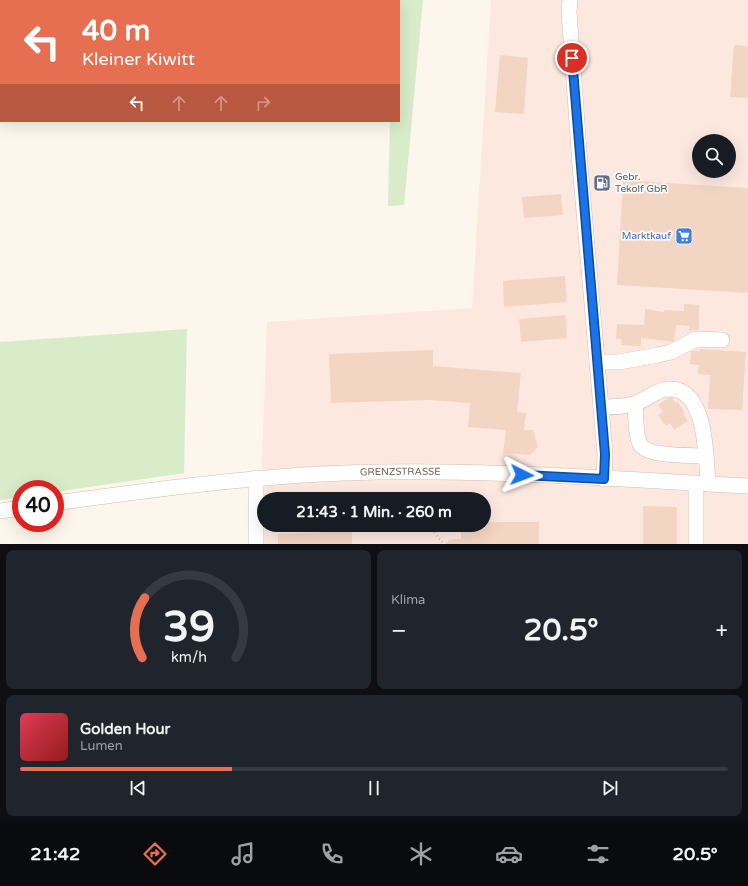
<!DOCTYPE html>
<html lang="de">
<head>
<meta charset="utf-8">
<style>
	body { margin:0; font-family:"Varela Round",sans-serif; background:#20242c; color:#f1f3f6; height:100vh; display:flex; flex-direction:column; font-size:15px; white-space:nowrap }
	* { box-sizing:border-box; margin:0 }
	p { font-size:13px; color:#9ea1a6 }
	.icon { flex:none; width:22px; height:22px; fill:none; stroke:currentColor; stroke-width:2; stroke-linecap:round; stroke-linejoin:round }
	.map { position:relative; height:544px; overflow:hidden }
	.details { display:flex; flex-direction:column; gap:6px; padding:6px; background:#0d0f14; flex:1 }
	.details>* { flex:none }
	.guide { position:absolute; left:0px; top:0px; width:400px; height:122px; box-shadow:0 4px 16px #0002; background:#e76f51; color:#fff; overflow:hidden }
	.controls { position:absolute; left:692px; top:134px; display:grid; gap:8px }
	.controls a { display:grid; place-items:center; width:44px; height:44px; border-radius:50%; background:#171b24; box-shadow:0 4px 16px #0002; font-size:20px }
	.speed { position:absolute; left:12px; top:480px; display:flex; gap:8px; font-size:20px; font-weight:700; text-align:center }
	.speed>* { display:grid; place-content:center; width:52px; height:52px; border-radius:50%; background:#171b24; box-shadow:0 4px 16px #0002; line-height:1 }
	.speed .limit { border:6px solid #d22; background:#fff; color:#111 }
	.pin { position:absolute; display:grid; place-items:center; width:34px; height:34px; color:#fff; margin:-17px; border:2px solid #fff; border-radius:50%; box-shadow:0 1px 4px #0007 }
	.me { position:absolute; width:44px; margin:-22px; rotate:93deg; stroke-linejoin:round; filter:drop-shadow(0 0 3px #0008) }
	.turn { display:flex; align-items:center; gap:14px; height:84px; padding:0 16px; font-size:18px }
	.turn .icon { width:52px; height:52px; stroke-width:2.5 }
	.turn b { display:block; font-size:28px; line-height:34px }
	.lanes { display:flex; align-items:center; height:38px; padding:0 16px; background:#0003; justify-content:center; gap:20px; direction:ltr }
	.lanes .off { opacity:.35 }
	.big { font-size:30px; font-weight:700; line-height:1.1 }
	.details .tile { flex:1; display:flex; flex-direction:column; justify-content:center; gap:6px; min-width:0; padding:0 14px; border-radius:8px; background:#20242c }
	.details .dial { align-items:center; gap:0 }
	.dial svg { height:104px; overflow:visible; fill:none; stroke:#363941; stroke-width:7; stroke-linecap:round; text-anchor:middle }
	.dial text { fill:#f1f3f6; stroke:none }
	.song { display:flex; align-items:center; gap:12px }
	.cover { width:48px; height:48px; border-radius:6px; background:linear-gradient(135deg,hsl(350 70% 55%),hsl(0 70% 35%)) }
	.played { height:4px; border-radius:2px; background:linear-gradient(90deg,#e76f51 30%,#363941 30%) }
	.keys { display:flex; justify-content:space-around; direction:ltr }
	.heat { display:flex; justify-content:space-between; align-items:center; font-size:22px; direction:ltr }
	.details .tiles { flex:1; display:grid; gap:6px; grid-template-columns:1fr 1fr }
	.tile:last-child { grid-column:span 2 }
	.trip { position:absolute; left:257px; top:492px; width:234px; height:40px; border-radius:20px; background:#171b24; box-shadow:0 4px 16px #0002; font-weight:700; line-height:40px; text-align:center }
	.tabs { display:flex; height:64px; justify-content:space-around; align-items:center; background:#090b0e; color:#9ea1a6 }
	.tabs .icon { width:28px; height:28px }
	.tabs .active { color:#e76f51 }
	.tabs b { font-size:18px; color:#f1f3f6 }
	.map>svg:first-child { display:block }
	.commercial { fill:#fde8e0; fill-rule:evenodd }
	.green { fill:#d8ecc9 }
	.building { fill:#f3d5c3 }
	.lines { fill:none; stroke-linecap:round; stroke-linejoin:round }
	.minor-casing { stroke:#d1beb0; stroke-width:16 }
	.path { stroke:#d9b8a5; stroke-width:2.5; stroke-dasharray:1 3; stroke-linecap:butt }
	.minor { stroke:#fff; stroke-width:15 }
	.route-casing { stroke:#114b97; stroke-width:10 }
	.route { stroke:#1a73e8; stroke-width:7 }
	.labels { text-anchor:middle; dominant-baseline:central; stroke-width:3.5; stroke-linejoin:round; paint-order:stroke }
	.service-label { font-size:10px; fill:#4e5e75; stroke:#fffaf3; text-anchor:start }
	.shop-label { font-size:10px; fill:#366cbe; stroke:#fffaf3; text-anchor:end }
	.street-label { font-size:10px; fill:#7a5c4d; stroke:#fffaf3 }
</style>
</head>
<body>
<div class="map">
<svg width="748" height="544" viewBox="0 0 748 544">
	<rect width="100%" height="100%" fill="#fdf6ec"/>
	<path class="commercial" d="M491 0H748V544H262L261 492 267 322 472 308ZM699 141H729V171H699ZM264 499H484V525H264Z"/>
	<g class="green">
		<path d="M393 0H423L404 205 388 206 390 121H399V1Z"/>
		<path d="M187 329 184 473 55 492V489H21V497L0 500V342Z"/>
	</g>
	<g class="building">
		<path d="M734 45 748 46V98L730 97Z"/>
		<path d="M500 55 528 58 524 114 495 112Z"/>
		<path d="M623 180 748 188V293L617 285Z"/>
		<path d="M561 194 563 215 524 218 522 197Z"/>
		<path d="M565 276 567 302 504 307 503 281Z"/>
		<path d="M684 304 699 305V330H689V326L676 325 674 342 641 338V346L622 345 621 339H616L617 324 644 325 645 309 664 312V310L684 311Z"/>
		<path d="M566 315 567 338 521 342 519 319Z"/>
		<path d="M700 349 746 352 742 410 708 409 710 375 698 374 699 365 690 364 691 351H700Z"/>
		<path d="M433 350V366L521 373 517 412 526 413 524 430H533L538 447 530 455 503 453 506 430 468 427 470 403 429 400 331 403 329 354Z"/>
		<path d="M671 396 676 403 678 402 685 413 683 414 688 421 674 430 670 423 666 426 658 415 663 412 658 405Z"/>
		<path d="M643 506 677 507V544H643Z"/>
		<path d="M484 522H539V544H445L451 539H461V525H484Z"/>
		<path d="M352 531V544H278V534Z"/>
	</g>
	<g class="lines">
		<g class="minor-casing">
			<g id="minor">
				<path d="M570 0 569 12 580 165 605 454 604 479"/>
				<path d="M597 362H619L658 355 671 352 696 339 722 340"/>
				<path d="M635 404C636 416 635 433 640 444 646 457 692 455 705 456"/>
				<path d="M601 407C612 407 624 407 634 404 646 400 656 390 668 389 707 386 706 458 708 484"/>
				<path id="s1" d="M55 503C151 490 246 477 343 473 478 468 613 479 748 486"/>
				<path d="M0 511 21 508"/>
				<path d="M256 544V478"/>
				<path d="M696 544V483"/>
			</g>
		</g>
		<path class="path" d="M431 525 433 531 444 544"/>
		<use href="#minor" class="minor"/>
	</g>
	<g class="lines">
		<g class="route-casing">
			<path id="route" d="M522 475 604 479 605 454 572 58"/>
		</g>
		<use href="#route" class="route"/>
	</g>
	<defs>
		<g id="fuel-square" transform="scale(0.9)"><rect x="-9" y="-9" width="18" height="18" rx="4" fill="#5c6f8a" stroke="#fffaf3"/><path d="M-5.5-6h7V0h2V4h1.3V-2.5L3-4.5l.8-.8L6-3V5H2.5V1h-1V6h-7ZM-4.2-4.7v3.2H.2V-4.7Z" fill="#fff"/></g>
		<g id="supermarket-square" transform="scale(0.9)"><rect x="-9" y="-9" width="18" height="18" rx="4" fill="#3f7fe0" stroke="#fffaf3"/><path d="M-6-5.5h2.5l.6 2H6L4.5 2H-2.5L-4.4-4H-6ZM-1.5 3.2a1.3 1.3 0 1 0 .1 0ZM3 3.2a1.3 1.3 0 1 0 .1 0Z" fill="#fff"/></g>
	</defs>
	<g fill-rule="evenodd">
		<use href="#fuel-square" x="602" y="183"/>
		<use href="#supermarket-square" x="684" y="236"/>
	</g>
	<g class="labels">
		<g class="service-label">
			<text x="615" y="177">Gebr.<tspan x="615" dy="12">Tekolf GbR</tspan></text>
		</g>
		<g class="shop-label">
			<text x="671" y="236">Marktkauf</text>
		</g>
		<g class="street-label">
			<text stroke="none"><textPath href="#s1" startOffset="347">GRENZSTRASSE</textPath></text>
		</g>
	</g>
</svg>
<div class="controls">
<a><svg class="icon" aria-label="search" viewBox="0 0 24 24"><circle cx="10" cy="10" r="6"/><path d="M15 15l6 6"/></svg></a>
</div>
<div class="speed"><div class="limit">40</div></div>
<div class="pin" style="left:572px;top:58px;background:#d93025"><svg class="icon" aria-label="arrive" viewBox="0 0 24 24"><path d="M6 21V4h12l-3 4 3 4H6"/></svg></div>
<svg class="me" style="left:522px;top:475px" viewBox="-20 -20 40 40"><path d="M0-17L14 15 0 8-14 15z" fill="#1a73e8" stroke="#fff" stroke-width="4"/></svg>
<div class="trip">21:43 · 1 Min. · 260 m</div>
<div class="guide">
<div class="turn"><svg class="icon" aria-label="left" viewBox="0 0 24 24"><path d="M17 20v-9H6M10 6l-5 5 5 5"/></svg><div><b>40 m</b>Kleiner Kiwitt</div></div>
<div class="lanes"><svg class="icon" aria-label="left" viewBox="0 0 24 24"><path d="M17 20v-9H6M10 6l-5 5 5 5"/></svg><svg class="icon off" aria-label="ahead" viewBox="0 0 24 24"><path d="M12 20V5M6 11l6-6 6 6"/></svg><svg class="icon off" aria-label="ahead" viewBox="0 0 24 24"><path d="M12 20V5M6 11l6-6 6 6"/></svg><svg class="icon off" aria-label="right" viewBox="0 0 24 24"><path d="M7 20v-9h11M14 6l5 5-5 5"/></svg></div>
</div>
</div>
<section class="details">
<div class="tiles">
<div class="tile dial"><svg viewBox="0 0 100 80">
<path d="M14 69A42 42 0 1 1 86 69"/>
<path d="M14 69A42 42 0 0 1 16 23" stroke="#e76f51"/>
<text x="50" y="56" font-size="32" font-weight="700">39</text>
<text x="50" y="72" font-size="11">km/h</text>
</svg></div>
<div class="tile"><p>Klima</p>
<div class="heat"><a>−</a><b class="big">20.5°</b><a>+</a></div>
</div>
<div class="tile">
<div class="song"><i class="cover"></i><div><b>Golden Hour</b><p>Lumen</p></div></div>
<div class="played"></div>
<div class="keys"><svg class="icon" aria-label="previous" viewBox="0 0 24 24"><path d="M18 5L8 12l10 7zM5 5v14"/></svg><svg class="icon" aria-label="pause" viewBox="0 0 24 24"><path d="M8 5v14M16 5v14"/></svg><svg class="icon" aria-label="next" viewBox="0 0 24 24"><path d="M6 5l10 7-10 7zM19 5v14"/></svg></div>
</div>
</div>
</section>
<nav class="tabs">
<b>21:42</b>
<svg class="icon active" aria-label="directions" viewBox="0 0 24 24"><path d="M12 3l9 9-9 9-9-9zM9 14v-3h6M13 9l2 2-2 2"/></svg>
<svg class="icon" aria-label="music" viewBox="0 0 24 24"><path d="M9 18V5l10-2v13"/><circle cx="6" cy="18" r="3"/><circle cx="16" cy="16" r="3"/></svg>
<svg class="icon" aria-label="phone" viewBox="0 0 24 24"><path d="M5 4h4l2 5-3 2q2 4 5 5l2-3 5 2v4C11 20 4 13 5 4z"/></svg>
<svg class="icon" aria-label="climate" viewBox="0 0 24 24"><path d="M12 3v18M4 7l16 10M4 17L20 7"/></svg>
<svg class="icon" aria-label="car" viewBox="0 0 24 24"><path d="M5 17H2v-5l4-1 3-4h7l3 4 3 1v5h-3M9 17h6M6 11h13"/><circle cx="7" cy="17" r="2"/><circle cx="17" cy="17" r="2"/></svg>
<svg class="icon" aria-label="filters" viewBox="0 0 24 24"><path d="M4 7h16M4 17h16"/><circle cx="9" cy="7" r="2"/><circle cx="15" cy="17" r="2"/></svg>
<b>20.5°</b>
</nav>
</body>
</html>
